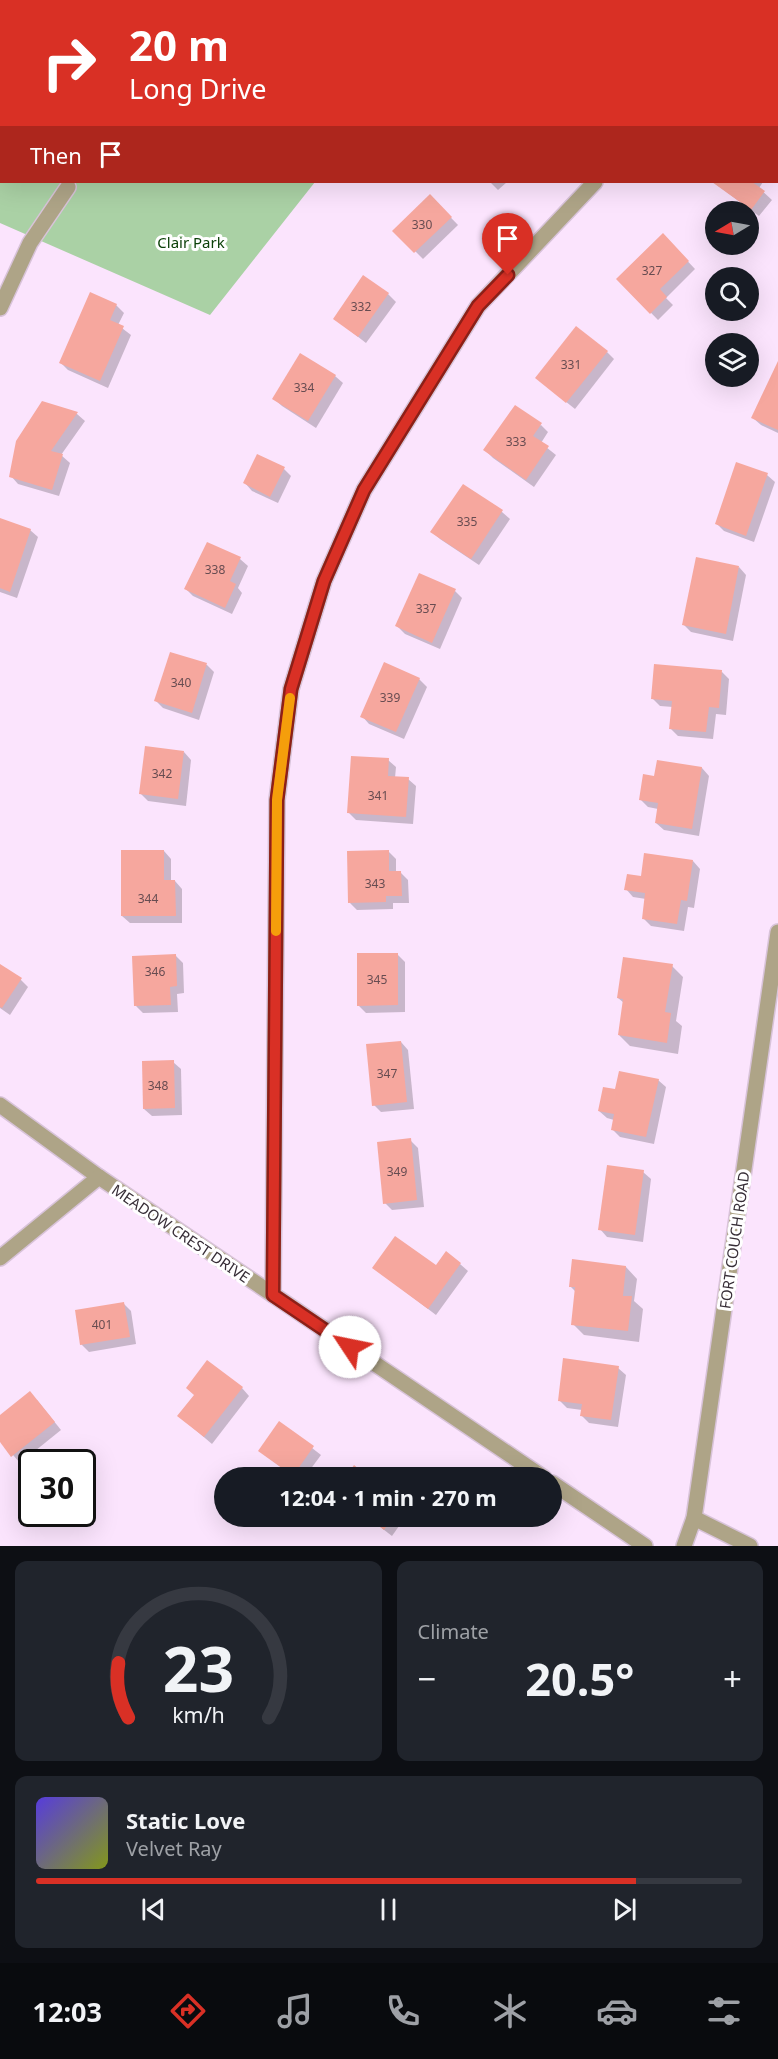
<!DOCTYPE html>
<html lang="en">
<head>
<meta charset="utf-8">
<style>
	body { margin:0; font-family:"Noto Sans",sans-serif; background:#20242c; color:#f1f3f6; height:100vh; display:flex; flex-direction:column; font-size:22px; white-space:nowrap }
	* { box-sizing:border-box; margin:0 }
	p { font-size:20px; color:#9ea1a6 }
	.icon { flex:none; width:33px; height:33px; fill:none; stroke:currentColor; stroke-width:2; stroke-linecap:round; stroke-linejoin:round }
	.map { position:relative; height:1546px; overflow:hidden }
	.sheet { display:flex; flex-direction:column; gap:15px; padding:15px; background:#0d0f14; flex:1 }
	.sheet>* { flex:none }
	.top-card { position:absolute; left:0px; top:0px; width:778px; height:183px; box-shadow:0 6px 24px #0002; background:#d93025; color:#fff; overflow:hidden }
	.needle { width:39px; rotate:260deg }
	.buttons { position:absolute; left:705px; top:201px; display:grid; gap:12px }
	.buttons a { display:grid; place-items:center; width:54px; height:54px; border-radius:50%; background:#171b24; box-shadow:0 6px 24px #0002; font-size:30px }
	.speed { position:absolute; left:18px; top:1449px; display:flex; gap:12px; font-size:30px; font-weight:700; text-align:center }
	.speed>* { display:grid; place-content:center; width:78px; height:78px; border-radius:50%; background:#171b24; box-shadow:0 6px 24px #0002; line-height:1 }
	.speed .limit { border:3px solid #111; border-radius:9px; background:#fff; color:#111 }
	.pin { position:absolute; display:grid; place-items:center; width:51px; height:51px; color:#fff; margin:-62px -26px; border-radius:50% 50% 50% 0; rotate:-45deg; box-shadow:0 0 6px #0007 }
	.pin .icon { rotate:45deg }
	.me { position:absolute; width:66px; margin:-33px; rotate:304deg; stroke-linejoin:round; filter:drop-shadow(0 0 4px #0008) }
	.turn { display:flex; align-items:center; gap:21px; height:126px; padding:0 30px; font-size:27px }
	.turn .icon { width:78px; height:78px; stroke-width:2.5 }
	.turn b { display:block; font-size:42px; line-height:51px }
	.then { display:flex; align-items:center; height:57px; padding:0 30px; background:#0003; gap:12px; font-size:22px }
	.big { font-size:45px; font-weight:700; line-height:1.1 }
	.sheet .card { flex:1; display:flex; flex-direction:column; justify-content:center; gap:9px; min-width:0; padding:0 21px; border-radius:12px; background:#20242c }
	.sheet .dial { align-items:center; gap:0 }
	.dial svg { height:156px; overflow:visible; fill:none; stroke:#363941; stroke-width:7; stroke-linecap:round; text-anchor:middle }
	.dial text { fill:#f1f3f6; stroke:none }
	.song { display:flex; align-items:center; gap:18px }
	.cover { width:72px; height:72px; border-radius:9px; background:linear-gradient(135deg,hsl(250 70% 55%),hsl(70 70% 35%)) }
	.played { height:6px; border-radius:3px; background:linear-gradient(90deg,#d93025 85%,#363941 85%) }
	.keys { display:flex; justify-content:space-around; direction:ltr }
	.heat { display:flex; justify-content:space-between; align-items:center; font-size:33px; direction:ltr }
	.sheet .tiles { flex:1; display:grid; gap:15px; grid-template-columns:1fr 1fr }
	.card:last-child { grid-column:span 2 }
	.trip { position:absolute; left:214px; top:1467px; width:348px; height:60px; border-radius:30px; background:#171b24; box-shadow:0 6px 24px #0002; font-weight:700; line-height:60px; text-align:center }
	.tab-bar { display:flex; height:96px; justify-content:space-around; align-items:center; background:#090b0e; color:#9ea1a6 }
	.tab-bar .icon { width:42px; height:42px }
	.tab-bar .selected { color:#d93025 }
	.tab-bar b { font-size:27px; color:#f1f3f6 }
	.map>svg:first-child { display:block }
	.green { fill:#aad1a5 }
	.shadow { fill:#0003 }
	.building { fill:#f6a79e }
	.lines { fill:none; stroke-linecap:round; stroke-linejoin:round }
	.minor-casing { stroke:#d8c3d9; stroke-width:18 }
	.path { stroke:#b3a1b4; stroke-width:4; stroke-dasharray:6 3; stroke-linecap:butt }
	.minor { stroke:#aea487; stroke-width:15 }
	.route-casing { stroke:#8d1f18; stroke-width:15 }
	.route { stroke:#d93025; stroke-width:10 }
	.slow { stroke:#f59e0b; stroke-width:10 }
	.labels { text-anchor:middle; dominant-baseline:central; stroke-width:6; stroke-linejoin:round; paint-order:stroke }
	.number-label { font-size:12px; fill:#674c51 }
	.park-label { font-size:15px; fill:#0c4109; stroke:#fff }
	.street-label { font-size:15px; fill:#372e37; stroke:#fff }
</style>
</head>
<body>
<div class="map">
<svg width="778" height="1546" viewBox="0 0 778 1546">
	<rect width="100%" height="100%" fill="#fbe4fd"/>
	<path class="green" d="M0 0H457L2 2V182H315L210 315 0 223Z"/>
	<g class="shadow">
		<path d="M629 0H668L667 2Z"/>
		<path d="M490 182H507L498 190Z"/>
		<path d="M713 182H763L759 188 772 200 759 216Z"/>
		<path d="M430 196 458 225 423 259 395 231Z"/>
		<path d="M663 235 695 269 666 298 673 305 658 320 618 279Z"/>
		<path d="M388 294 396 302 366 343 335 319Z"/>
		<path d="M116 305 124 313 118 325 131 335 108 388 68 370 61 363Z"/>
		<path d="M607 352 614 359 575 409 545 385Z"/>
		<path d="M778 365V433L761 425 753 418Z"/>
		<path d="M335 376 343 383 316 428 282 406 274 399Z"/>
		<path d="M43 403 77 414 85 421 61 455 70 463 59 496 18 484 11 476Z"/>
		<path d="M541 425 548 432 541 443 556 455 534 487 493 458 485 450Z"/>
		<path d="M284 469 291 476 278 503 252 491 245 483Z"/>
		<path d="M767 475 775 482 754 542 724 531 717 524Z"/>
		<path d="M463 486 502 512 510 519 479 565 440 539 432 532Z"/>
		<path d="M0 520 30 530 38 537 17 598 0 592Z"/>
		<path d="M240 559 248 566 238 588 242 593 232 614 193 596 186 589Z"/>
		<path d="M739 567 746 575 733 641 691 632 684 625Z"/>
		<path d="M455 591 462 598 440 649 405 634 397 626Z"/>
		<path d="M171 653 207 665 214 672 199 720 163 708 156 701Z"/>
		<path d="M722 672 729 679 726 715 716 714 713 739 678 736 671 729 673 707 660 706 652 698Z"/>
		<path d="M419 679 427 687 404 739 369 724 362 716Z"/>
		<path d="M184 752 191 760 186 806 148 801 141 794Z"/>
		<path d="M388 760 396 767 395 778 408 779 416 786 413 824 356 820 348 812Z"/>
		<path d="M702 768 709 776 699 836 664 830 656 823 658 809 648 807 641 800 656 778Z"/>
		<path d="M164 851 171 859V881H175L182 889V923H130L122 916Z"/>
		<path d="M388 851 396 859V872H400L408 880 409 903H393V909L357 910 350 903Z"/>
		<path d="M693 861 700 869 694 908 688 907 684 931 651 926 643 918 646 899 633 897 626 889 642 878Z"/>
		<path d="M397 954 405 962V1012L366 1013 358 1005Z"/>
		<path d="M176 956 183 963 184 993 177 994 178 1012 143 1013 136 1006Z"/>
		<path d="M0 966 21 980 28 987 10 1015 0 1008Z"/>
		<path d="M672 966 683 977 676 1021 682 1026 678 1054 630 1046 619 1035 624 1003 618 998Z"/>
		<path d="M401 1042 408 1050 414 1109 381 1112 374 1105Z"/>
		<path d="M173 1062 181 1069 182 1115 152 1116 144 1109Z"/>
		<path d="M658 1080 666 1087 654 1144 620 1137 612 1129 614 1120 607 1118 599 1111 616 1091Z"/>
		<path d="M410 1140 418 1148 424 1207 392 1210 385 1203Z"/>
		<path d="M643 1172 651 1179 643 1242 607 1237 600 1229Z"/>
		<path d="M460 1264 468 1271 436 1315 374 1268 436 1267Z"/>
		<path d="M626 1267 637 1279 634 1301 643 1309 639 1342 584 1335 573 1324 576 1292 570 1286Z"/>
		<path d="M124 1304 131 1311 136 1344 89 1352 81 1344Z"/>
		<path d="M618 1368 626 1375 618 1427 589 1423 581 1415 582 1410 567 1408 559 1400Z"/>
		<path d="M242 1388 249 1396 212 1444 179 1416 195 1396Z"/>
		<path d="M37 1400 61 1430 20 1463 0 1440V1417Z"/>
		<path d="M280 1423 321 1455 304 1478H295L260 1451Z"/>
		<path d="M366 1516H406L392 1536Z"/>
	</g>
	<g class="building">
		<path d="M712 182H752L765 191 751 210Z"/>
		<path d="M430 194 452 217 414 253 392 231Z"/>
		<path d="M663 233 689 261 660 289 667 297 650 314 616 279Z"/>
		<path d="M363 275 389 293 358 337 333 319Z"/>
		<path d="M90 292 117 304 110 320 124 326 100 381 59 363Z"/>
		<path d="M576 326 608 351 566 403 535 378Z"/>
		<path d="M300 353 336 375 308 421 272 399Z"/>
		<path d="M778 361V430L751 418Z"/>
		<path d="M42 401 78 412 51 451 63 454 52 490 9 477 16 441Z"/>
		<path d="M515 405 542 423 533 436 549 446 526 480 483 450Z"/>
		<path d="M257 454 285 467 270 497 243 483Z"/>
		<path d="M736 462 768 473 746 536 715 524Z"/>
		<path d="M463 484 503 510 471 559 430 532Z"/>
		<path d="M0 518 31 529 10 592 0 588Z"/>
		<path d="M207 542 241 557 230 581 236 584 225 608 184 589Z"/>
		<path d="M696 557 739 566 726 634 682 625Z"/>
		<path d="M419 573 456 589 432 643 395 626Z"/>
		<path d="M170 652 207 663 192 713 154 701Z"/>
		<path d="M384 662 420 678 396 732 360 717Z"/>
		<path d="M654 664 722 670 719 708 709 707 706 732 669 729 672 701 651 699Z"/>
		<path d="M145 746 184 751 178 799 139 794Z"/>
		<path d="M351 756 389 758 388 776 409 777 406 817 347 813Z"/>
		<path d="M657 760 702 767 692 829 655 823 658 803 639 800 643 774 654 776Z"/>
		<path d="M121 850H164V880H175L176 916H121Z"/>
		<path d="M389 850V871H401L402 896H386V902L348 903 347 851Z"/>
		<path d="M644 853 693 860 687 901 681 900 677 924 642 919 645 893 624 890 627 874 641 876Z"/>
		<path d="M357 953H398V1005L357 1006Z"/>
		<path d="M176 954 177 986 170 987 171 1005 134 1006 132 956Z"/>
		<path d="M623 957 673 964 665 1012 671 1013 667 1043 618 1035 623 999 617 998Z"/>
		<path d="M0 964 22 978 2 1008 0 1007Z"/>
		<path d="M401 1041 407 1102 372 1106 366 1044Z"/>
		<path d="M174 1060 175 1108 143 1109 142 1061Z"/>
		<path d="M619 1071 659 1079 646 1137 611 1130 614 1114 598 1111 603 1087 615 1089Z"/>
		<path d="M411 1138 417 1200 383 1204 377 1142Z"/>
		<path d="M607 1165 644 1170 635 1235 598 1230Z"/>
		<path d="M395 1236 436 1265 446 1251 461 1263 428 1309 372 1268Z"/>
		<path d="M572 1259 626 1266 623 1296H632L628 1331 571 1325 575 1287H569Z"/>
		<path d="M124 1302 130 1337 80 1345 75 1310Z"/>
		<path d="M563 1358 619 1366 611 1420 580 1416 582 1404 558 1401Z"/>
		<path d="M207 1360 243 1387 204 1437 177 1416 194 1395 186 1388Z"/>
		<path d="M30 1391 55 1422 11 1457 0 1442V1415Z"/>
		<path d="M279 1421 314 1446 293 1476 258 1451Z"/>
		<path d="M354 1465 370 1478H345Z"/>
		<path d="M366 1516H393L384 1530Z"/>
	</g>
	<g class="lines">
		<g class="minor-casing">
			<g id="minor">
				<path d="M742 2 743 0"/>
				<path d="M0 308 30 243 68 187"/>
				<path d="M0 1105 99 1177 544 1478"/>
				<path d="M0 1258 99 1177"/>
				<path d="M273 1295 277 800 291 689 324 581 364 490 478 306 595 182"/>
				<path d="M552 1483 645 1546"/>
				<path d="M694 1518 750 1546"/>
				<path d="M684 1546 694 1518 778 932"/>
			</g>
		</g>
		<path class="path" d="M132 2 133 0"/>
		<use href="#minor" class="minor"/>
	</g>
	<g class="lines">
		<g class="route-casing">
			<path id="route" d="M350 1347 273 1295 277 800 291 689 324 581 364 490 478 306 508 275"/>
		</g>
		<use href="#route" class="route"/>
		<path class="slow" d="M276 931 277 800 290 698"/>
	</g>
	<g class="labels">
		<g class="number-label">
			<text x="422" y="224">330</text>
			<text x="652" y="270">327</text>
			<text x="361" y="306">332</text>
			<text x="571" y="364">331</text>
			<text x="304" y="387">334</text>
			<text x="516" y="441">333</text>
			<text x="467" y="521">335</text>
			<text x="215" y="569">338</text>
			<text x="426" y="608">337</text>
			<text x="181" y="682">340</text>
			<text x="390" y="697">339</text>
			<text x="162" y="773">342</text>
			<text x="378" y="795">341</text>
			<text x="375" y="883">343</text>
			<text x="148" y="898">344</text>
			<text x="155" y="971">346</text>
			<text x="377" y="979">345</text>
			<text x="387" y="1073">347</text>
			<text x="158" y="1085">348</text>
			<text x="397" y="1171">349</text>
			<text x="102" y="1324">401</text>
		</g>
		<g class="park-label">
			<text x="191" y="242">Clair Park</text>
		</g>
		<g class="street-label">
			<text transform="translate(181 1233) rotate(34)">MEADOW CREST DRIVE</text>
			<text transform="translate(734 1240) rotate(-82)">FORT COUCH ROAD</text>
		</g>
	</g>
</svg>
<div class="buttons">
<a><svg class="needle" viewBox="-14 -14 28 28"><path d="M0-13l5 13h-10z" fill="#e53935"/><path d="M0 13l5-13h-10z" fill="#9ea1a6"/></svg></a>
<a><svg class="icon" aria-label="search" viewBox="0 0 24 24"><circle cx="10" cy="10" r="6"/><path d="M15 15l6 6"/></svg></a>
<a><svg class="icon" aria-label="layers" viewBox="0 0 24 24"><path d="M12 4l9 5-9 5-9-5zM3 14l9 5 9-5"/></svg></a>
</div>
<div class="speed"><div class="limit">30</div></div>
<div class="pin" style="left:508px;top:275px;background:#d93025"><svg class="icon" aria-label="arrive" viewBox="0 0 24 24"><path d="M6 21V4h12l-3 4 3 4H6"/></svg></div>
<svg class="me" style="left:350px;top:1347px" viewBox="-20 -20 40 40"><circle r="19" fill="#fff"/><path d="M0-13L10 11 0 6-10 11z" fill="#d93025"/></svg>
<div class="trip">12:04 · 1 min · 270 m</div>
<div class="top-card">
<div class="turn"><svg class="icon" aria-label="right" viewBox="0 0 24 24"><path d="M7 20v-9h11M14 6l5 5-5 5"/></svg><div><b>20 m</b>Long Drive</div></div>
<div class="then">Then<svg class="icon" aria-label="arrive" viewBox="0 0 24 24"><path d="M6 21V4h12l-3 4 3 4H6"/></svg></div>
</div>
</div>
<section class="sheet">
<div class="tiles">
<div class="card dial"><svg viewBox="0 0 100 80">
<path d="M14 69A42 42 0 1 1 86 69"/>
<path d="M14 69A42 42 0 0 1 9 41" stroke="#d93025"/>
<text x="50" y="56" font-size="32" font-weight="700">23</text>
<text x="50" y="72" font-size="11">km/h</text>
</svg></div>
<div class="card"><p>Climate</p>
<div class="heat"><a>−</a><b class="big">20.5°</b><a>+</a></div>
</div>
<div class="card">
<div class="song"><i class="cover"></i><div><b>Static Love</b><p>Velvet Ray</p></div></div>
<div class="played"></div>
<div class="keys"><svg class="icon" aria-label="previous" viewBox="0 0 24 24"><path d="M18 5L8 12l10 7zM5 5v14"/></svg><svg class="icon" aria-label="pause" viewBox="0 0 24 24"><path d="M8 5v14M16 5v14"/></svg><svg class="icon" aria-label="next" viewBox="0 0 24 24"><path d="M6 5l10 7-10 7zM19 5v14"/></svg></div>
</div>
</div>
</section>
<nav class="tab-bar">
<b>12:03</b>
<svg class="icon selected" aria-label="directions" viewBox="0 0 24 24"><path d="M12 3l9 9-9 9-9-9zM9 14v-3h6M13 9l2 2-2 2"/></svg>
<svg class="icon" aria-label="music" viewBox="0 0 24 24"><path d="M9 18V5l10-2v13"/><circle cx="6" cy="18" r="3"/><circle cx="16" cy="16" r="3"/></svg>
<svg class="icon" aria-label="phone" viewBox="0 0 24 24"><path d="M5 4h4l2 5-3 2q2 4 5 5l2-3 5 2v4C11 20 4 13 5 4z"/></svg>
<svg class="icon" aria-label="climate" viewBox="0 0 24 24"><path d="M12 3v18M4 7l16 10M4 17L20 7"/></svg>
<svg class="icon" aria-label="car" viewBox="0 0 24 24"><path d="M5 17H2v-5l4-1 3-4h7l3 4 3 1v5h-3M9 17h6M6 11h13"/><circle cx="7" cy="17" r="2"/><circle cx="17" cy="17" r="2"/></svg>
<svg class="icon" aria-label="filters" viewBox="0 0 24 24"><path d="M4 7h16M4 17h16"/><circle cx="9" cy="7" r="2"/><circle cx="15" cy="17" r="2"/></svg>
</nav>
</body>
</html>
